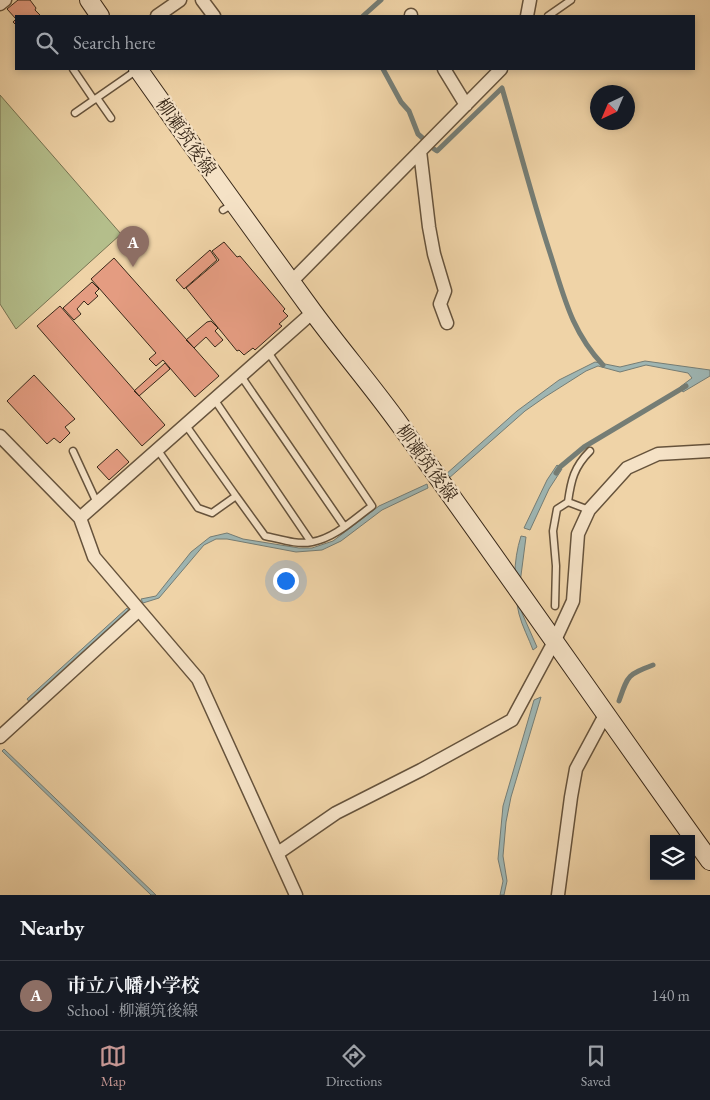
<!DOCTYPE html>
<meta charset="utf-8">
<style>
body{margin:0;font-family:"EB Garamond","Noto Serif JP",serif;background:#20242c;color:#f1f3f6}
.controls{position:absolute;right:15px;bottom:15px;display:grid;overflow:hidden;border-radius:0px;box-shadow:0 2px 8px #0003}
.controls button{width:45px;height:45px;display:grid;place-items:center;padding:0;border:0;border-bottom:1px solid #363941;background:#171b24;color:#f1f3f6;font:25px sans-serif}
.compass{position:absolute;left:590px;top:85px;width:45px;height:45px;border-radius:50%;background:#171b24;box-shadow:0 2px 8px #0003;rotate:224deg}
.you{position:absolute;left:285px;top:580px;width:18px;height:18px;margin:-12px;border:4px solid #fff;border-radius:50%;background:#1a73e8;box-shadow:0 0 0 8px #1a73e833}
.badge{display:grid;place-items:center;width:32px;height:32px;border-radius:50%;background:#c59692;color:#fff;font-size:16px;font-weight:700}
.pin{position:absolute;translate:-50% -41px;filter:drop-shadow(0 1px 2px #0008)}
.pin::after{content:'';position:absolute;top:26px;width:18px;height:15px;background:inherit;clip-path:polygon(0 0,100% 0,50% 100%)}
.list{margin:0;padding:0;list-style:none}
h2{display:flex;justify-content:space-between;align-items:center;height:65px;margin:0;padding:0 20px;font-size:21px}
h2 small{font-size:16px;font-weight:400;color:#9ea1a6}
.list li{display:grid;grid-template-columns:32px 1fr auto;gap:15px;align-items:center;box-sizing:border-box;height:70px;padding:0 20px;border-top:1px solid #363941}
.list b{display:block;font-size:19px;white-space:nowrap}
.list p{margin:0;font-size:16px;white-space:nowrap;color:#9ea1a6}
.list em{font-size:16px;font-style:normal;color:#9ea1a6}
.icon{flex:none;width:28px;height:28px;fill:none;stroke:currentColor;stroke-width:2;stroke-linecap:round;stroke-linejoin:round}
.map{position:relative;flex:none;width:710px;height:895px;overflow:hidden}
.search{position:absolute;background:#171b24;box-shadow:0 2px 8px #0003;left:15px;right:15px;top:15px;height:55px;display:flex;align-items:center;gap:12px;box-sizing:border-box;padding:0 18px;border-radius:0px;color:#9ea1a6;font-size:19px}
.sheet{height:135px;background:#171b24}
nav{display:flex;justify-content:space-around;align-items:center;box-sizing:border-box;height:70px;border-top:1px solid #363941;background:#171b24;font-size:14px;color:#9ea1a6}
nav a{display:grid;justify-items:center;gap:2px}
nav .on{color:#c59692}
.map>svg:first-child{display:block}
.green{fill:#b4be8b;stroke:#767352}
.water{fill:#9eb5b2;stroke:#757d75}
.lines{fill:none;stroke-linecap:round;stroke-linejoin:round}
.stream{stroke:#757d75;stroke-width:5}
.building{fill:#e49c81;stroke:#382819}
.lane-casing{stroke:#66533c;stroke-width:9}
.street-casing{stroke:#66533c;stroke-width:15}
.secondary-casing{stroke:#382819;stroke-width:20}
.lane{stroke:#f5e2c6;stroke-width:6}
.street{stroke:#f5e2c6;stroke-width:12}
.secondary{stroke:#f5e2c6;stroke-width:18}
.labels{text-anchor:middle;stroke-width:4.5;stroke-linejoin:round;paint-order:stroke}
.street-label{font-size:18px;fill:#382819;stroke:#f5e2c6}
</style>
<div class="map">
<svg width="710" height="895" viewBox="0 0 710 895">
<rect width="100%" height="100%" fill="#efd3a7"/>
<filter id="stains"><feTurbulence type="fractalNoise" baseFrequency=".004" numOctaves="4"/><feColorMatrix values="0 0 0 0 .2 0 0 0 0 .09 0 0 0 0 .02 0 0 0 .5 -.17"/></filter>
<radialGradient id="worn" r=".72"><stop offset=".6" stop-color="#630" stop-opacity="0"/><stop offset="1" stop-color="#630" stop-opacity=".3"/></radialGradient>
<path class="green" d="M0,95L121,234L16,329L0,304Z"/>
<path class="water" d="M645,361L710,370V376L683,392L680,387L692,378L688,373L646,365L620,372L598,366L586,371L545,397L525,411L448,479L445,475L517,411L559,380L595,362L620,367Z
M557,465L562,469L549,489L530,530L524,528L547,480Z
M427,484L428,488L382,510L341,541L322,550L296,552L227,539H216L204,545L159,598L143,603L141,599L156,596L191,552L210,537L227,533L243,539L299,548H312L333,541L379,506Z
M521,536L526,537L520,583L522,613L537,647L533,650C529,639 522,626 519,614C513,589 513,561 521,536Z
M127,608L130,612L30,703L27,699Z
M541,697L511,797L506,822L503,856L507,881L504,895H500L503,881L498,859L503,806L534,700Z
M4,749L156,895H151L2,751Z"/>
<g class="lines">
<path class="stream" d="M363,16L381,0
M383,69L401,102L409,111L418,134L426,141
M434,149L437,151L502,88C518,143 532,198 550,253C564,296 571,331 603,365
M556,473L560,467L584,447L686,386
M619,701C628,675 627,675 653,665"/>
</g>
<path class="building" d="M18,0H30L36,8L35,10L41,16H16V25L13,22L16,19L7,9Z
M224,242L237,257L240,256L285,309L283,311L288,316L279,324L282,326L255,350L253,348L244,355L239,350L237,351L186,288L219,260L212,251Z
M210,250L217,260L184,289L176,280Z
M114,258L219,376L195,397L163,360L156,366L149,359L156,353L91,279Z
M92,282L99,289L95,293L98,296L88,305L84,301L77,309L81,314L74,320L63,308Z
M60,306L165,425L142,446L37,326Z
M211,321L218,328L215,331L223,340L215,347L206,337L194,348L186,340L207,322Z
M165,363L170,369L139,396L134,391Z
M34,375L75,419L65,427L70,433L60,443L54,438L47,444L7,401Z
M117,449L129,462L109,480L97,467Z"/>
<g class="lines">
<g class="lane-casing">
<path id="lane" d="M548,16L571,0
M73,69L94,100
M97,98L111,118
M75,113L137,70
M223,210L233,204
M241,376L344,526
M214,399L311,542
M185,424L236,496
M157,449L198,508L212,513L236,496L265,536C280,539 296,545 312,542C335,538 354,519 372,506L268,352
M73,451L97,503
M568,502C571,480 574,467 590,451
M555,606L556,566L553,531L557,509L568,502L589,510"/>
</g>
<g class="street-casing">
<path id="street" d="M202,0L214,16
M0,4L5,0
M411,15V16
M157,16L180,0
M527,16L530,0
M444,69L466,105
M420,151L429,227L434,254L445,291L440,304L447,323
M292,281L501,69
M0,436L80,518L94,557L198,679L296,895
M80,518L313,312
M0,737L139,610
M278,853L336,813L421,770L512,720L555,640L573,601L578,534L589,510L627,468L658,454L710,451
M558,895L571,797L576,769L605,715"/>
</g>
<g class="secondary-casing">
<path id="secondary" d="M89,0L100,16
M138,69C195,150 254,231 313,312C341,350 372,386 400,425C505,569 606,716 710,861"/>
</g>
<use href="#lane" class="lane"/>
<use href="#street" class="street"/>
<use href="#secondary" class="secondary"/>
</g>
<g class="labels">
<g class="street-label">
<text transform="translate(186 137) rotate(55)" y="6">柳瀬筑後線</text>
<text transform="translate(427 463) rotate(54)" y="6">柳瀬筑後線</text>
</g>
</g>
<rect width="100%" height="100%" filter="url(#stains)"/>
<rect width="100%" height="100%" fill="url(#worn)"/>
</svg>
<div class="controls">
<button><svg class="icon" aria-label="layers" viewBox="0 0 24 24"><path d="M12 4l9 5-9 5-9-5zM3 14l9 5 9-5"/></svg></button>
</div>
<svg class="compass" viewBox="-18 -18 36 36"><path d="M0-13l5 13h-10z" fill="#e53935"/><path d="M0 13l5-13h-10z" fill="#9ea1a6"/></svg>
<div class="you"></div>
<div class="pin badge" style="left:133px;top:267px;background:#8d6e63">A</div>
<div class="search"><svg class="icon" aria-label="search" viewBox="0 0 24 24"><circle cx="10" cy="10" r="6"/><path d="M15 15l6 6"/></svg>Search here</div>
</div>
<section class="sheet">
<h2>Nearby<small></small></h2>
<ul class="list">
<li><span class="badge" style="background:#8d6e63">A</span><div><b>市立八幡小学校</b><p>School · 柳瀬筑後線</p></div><em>140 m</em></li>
</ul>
</section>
<nav>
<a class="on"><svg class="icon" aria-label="map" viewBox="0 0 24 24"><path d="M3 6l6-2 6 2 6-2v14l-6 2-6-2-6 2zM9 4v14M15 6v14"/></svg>Map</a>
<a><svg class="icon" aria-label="directions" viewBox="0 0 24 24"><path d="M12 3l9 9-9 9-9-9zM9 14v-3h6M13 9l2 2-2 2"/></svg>Directions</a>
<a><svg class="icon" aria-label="saved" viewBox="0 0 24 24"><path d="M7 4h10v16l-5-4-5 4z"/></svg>Saved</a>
</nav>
